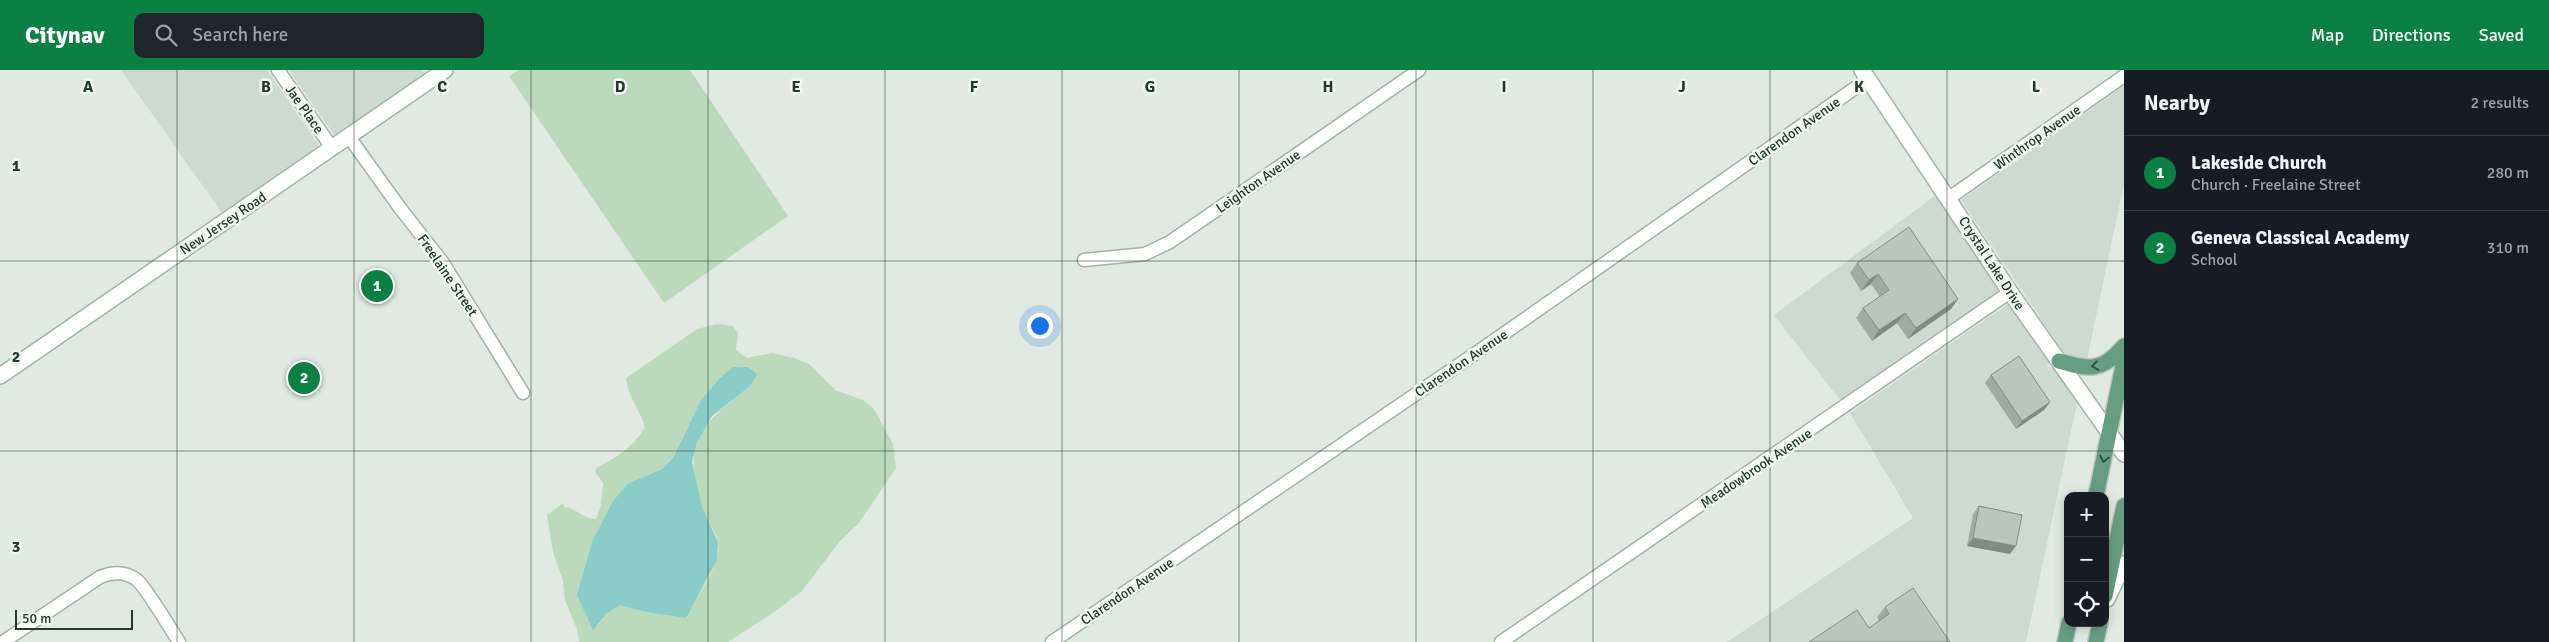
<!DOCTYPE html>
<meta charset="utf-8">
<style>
body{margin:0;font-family:Signika,sans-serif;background:#20242c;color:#f1f3f6}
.controls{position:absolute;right:15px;bottom:15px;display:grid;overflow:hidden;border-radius:10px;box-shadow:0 2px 12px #0003}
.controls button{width:45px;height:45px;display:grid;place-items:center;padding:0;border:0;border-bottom:1px solid #363941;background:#171b24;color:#f1f3f6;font:25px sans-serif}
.scale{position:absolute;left:15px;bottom:12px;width:118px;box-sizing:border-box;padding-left:5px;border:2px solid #22392e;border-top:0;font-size:14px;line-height:18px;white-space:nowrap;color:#22392e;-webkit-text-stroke:4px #f0f7f2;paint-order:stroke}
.you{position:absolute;left:1039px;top:255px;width:18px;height:18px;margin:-12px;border:4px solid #fff;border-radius:50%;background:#1a73e8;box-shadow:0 0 0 8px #1a73e833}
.badge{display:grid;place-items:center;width:32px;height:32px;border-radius:50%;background:#0b8043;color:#fff;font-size:16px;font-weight:700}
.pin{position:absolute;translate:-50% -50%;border:2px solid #fff;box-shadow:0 1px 5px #0006}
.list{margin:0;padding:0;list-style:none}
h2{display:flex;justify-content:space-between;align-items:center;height:65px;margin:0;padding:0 20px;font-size:21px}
h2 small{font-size:16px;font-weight:400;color:#9ea1a6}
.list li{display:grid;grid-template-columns:32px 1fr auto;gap:15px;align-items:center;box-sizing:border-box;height:75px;padding:0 20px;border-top:1px solid #363941}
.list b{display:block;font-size:19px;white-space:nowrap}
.list p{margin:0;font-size:16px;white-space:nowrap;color:#9ea1a6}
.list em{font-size:16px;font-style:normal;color:#9ea1a6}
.icon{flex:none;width:28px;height:28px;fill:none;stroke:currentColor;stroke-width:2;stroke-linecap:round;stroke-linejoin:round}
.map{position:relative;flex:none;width:2124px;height:572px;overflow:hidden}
header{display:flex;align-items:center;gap:30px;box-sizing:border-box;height:70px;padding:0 25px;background:#0b8043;color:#fff}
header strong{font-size:24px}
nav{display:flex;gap:28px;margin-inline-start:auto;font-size:18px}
.search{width:350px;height:45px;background:#20242c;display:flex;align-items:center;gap:12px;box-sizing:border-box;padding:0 18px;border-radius:10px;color:#9ea1a6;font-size:19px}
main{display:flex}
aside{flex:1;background:#171b24}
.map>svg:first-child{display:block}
.built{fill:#ced9d2}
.green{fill:#badabb;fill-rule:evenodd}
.water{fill:#8accc8}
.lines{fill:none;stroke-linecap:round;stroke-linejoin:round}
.street-casing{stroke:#a3b1a9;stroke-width:15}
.secondary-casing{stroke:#a0b5a9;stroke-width:18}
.primary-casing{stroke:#bdc4c0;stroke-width:18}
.street{stroke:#fff;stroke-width:12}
.secondary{stroke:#fff;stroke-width:15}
.primary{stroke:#679d83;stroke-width:15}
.wall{fill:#9eaba3}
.shaded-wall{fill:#818b85}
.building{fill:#b8c7be;stroke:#818b85}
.oneway{stroke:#335243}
.grid{fill:none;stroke:#22392e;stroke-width:1;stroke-opacity:0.55}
.labels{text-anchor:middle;stroke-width:5;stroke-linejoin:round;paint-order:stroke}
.street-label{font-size:14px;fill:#22392e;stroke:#f0f7f2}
.grid-label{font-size:16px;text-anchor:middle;font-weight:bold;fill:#22392e;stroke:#f0f7f2;stroke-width:5;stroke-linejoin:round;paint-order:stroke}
</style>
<header>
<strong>Citynav</strong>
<div class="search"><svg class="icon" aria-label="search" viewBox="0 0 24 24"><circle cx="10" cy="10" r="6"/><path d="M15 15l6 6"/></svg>Search here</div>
<nav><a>Map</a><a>Directions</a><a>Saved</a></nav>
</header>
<main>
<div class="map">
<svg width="2124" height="572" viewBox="0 0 2124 572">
<rect width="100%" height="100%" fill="#e0eae3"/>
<path class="built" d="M121,0H267L320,77L222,143Z
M289,0H422L425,4L335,66Z
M2124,16V114L2087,289L2080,288L2065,284L1961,130Z
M1936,125L1999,221L1840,330L1774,245Z
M2008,234L2049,293L2047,297L2053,298L2077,333L2026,572H1727L1913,448L1850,343Z"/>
<path class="green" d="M519,0H690L788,146L664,233L509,6Z
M717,254L733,256L738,263L736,280L747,288L772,283L794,288L809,294L835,320L863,330L874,339L893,374L896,398L859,453L840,471L802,521L773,543L728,572H579L577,559L565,530L563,511L553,482L547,445L562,434L565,437C578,439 583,449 596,449L601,435L603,413L595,402L596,398C617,387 633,378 645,357C640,339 628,328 626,308L697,259ZM718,310L733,330C691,361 686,388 702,437C705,449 716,460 718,472C723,494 695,527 686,548L645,542L620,535L607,543L597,556L593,469L613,431L627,414L662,399L673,388L701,330Z"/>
<path class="water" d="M733,297H748L757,304L751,315L712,346L697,372L692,392L702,437L718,472L717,490L686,548L645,542L620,535L607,543L593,560L577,525L593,469L613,431L627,414L662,399L673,388L701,330L718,310Z"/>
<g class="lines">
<g class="street-casing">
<path id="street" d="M278,0L332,78
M349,67L400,138L443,193L523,323
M1949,128L2124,6
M1084,190L1145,184L1170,172L1419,0
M3,572L100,507C112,502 125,501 137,510C147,519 170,558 179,572
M1052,572L1482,279L1868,9
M1501,572L2010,222"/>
</g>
<g class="secondary-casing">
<path id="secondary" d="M1862,0L2010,222L2124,384
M0,306L445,0
M2107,529L2124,494"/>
</g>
<g class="primary-casing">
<path id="primary" d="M2059,291C2089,300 2102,302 2124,276
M2096,426L2124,291
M2105,526L2124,436
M2065,572L2069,553
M2096,572L2100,553"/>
</g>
<use href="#street" class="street"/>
<use href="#secondary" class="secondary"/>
<use href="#primary" class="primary"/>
</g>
<path class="wall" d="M1857,193L1958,229L1951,239L1908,269L1897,253L1872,271L1856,248L1863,238L1880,227L1871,214L1861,221L1850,203Z
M1991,305L2050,332L2044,340L2016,359L1985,313Z
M1979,436L2010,484L1967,476L1973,444Z
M1885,537L1950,572L1879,551L1877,547Z"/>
<path class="shaded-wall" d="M1878,204L1871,214L1861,221L1869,210Z
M1958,229L1951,239L1908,269L1916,258Z
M1905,243L1897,253L1872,271L1879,260Z
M2050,332L2044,340L2016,359L2022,351Z
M1973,468L2016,476L2010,484L1967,476Z"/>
<path class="building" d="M1909,157L1958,229L1916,258L1905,243L1879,260L1863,238L1889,220L1878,204L1869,210L1857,193Z
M2019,286L2050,332L2022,351L1991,305Z
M1979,436L2022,445L2016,476L1973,468Z
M1913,518L1950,572H1809L1857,540L1869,558L1889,544L1885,537Z"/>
<defs><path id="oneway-chevron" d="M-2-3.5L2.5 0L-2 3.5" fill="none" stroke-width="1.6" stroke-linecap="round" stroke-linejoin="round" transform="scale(1.25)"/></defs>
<g class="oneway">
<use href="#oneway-chevron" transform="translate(2095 296) rotate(171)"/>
<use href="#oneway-chevron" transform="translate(2104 389) rotate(102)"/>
</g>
<path class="grid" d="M177,0V572M354,0V572M531,0V572M708,0V572M885,0V572M1062,0V572M1239,0V572M1416,0V572M1593,0V572M1770,0V572M1947,0V572M0,191H2124M0,381H2124"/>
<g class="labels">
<g class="street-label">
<text transform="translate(305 39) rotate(55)" y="5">Jae Place</text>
<text transform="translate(1794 61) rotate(-35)" y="5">Clarendon Avenue</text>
<text transform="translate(2037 67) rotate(-35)" y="5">Winthrop Avenue</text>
<text transform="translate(1258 111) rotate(-35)" y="5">Leighton Avenue</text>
<text transform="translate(223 153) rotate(-34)" y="5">New Jersey Road</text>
<text transform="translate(1992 193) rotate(57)" y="5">Crystal Lake Drive</text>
<text transform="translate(448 205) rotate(56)" y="5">Freelaine Street</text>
<text transform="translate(1461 293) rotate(-34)" y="5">Clarendon Avenue</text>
<text transform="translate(1756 398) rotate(-34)" y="5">Meadowbrook Avenue</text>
<text transform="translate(1127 521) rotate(-34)" y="5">Clarendon Avenue</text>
</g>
</g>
<g class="grid-label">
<text x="88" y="22">A</text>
<text x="266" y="22">B</text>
<text x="442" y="22">C</text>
<text x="620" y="22">D</text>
<text x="796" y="22">E</text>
<text x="974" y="22">F</text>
<text x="1150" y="22">G</text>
<text x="1328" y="22">H</text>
<text x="1504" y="22">I</text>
<text x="1682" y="22">J</text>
<text x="1859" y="22">K</text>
<text x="2036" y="22">L</text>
<text x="16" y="101">1</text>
<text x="16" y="292">2</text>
<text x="16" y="482">3</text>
</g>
</svg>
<div class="controls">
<button>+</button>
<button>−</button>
<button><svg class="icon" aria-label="locate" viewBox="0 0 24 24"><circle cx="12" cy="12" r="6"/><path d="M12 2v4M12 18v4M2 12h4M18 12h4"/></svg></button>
</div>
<div class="scale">50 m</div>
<div class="you"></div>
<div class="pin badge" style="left:377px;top:216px">1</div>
<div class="pin badge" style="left:304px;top:308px">2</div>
</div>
<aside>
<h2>Nearby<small>2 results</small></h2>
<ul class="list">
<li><span class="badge">1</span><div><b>Lakeside Church</b><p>Church · Freelaine Street</p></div><em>280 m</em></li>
<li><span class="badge">2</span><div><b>Geneva Classical Academy</b><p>School</p></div><em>310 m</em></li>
</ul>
</aside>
</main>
